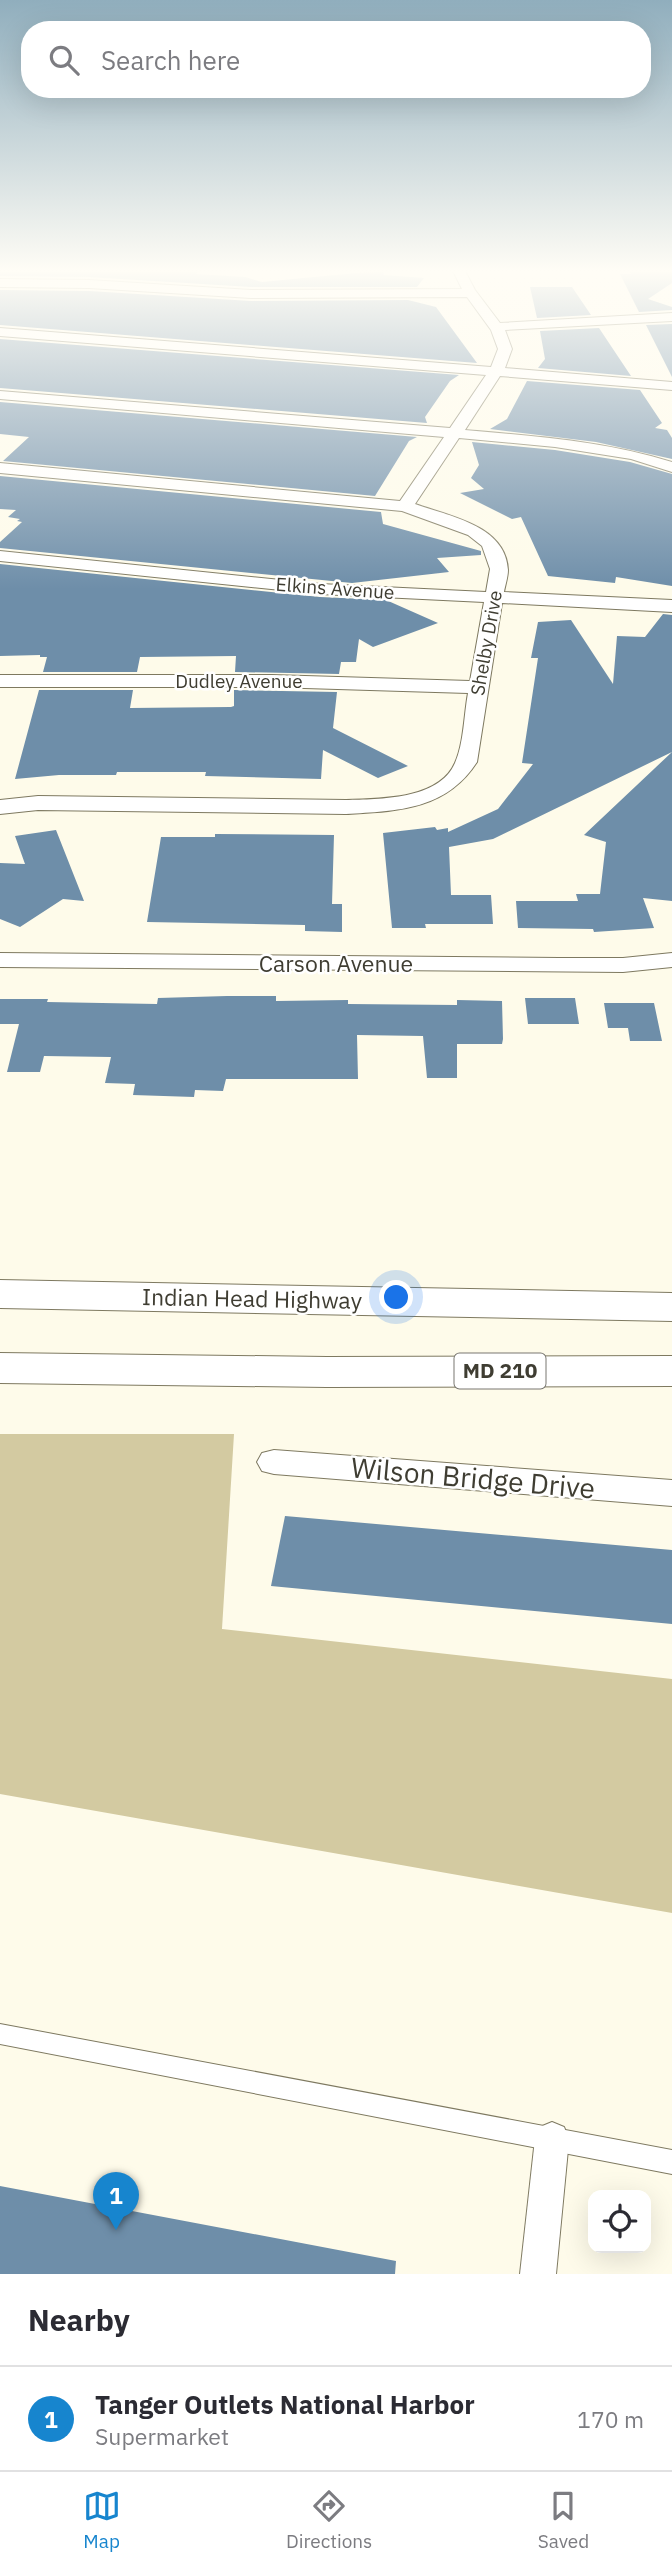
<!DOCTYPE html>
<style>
body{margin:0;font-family:"IBM Plex Sans",sans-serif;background:#f2f2f3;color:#2b2b33}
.controls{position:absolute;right:21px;bottom:21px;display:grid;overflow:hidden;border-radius:14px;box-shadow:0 7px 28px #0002}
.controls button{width:63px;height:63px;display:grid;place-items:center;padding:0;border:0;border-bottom:2px solid #e1e1e2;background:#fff;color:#2b2b33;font:35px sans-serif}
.you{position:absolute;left:397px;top:1298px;width:24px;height:24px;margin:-18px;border:5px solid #fff;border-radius:50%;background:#1a73e8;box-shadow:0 0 0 10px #1a73e833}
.badge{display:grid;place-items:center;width:46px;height:46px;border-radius:50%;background:#1785ce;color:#fff;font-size:23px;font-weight:700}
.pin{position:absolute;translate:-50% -58px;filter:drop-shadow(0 2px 4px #0008)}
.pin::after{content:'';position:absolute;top:37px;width:24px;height:21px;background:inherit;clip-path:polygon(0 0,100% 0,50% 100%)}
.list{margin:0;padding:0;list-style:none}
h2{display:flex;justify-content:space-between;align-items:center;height:91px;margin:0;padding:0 28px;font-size:30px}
h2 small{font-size:23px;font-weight:400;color:#7c7c81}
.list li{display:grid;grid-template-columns:46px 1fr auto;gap:21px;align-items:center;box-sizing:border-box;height:105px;padding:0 28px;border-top:2px solid #e1e1e2}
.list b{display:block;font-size:26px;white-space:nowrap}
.list p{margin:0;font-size:23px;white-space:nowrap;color:#7c7c81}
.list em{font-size:23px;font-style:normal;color:#7c7c81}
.icon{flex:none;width:38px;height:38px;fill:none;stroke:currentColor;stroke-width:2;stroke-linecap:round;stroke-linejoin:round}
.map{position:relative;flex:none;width:672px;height:2274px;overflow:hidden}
.search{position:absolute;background:#fff;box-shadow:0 7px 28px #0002;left:21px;right:21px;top:21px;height:77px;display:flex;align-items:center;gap:18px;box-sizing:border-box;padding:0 24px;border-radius:28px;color:#7c7c81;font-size:26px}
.sheet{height:196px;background:#fff}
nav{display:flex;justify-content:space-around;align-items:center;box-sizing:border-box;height:98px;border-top:2px solid #e1e1e2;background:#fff;font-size:19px;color:#7c7c81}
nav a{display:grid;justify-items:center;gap:4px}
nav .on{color:#1785ce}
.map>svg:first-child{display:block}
.forest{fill:#d3caa1}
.building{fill:#6e8ea9}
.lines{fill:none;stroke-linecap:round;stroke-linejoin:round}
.service-casing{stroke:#7e7960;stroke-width:2}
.pedestrian-casing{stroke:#7e7960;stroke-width:2}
.minor-casing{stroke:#7e7960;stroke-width:2}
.trunk-casing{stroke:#7e7960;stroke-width:2}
.service{fill:#fff;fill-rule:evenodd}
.pedestrian{fill:#fff;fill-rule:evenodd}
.minor{fill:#fff;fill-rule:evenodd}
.trunk{fill:#fff;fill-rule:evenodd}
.labels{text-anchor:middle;stroke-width:5;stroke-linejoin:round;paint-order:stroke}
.far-street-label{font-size:19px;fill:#3f3d32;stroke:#fff}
.shield{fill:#fff;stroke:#797770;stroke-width:2}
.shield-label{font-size:21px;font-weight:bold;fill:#3f3d32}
.street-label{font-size:23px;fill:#3f3d32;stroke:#fff}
.near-street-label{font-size:28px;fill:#3f3d32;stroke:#fff}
</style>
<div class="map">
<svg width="672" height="2274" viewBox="0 0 672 2274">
<rect width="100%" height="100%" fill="#fefbea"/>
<path class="forest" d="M0,1434H234L222,1629L672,1679V1913L0,1794Z"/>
<path class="building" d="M0,271H199L196,274L245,277L262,282L356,273L383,272L384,275L424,278L417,287H251L89,277L0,276Z
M630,271H672V283L648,299L672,307V310L639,312L620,274H631Z
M530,287H572L591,315L537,318Z
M0,290L89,291L251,301L408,300L436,307L477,363L0,325Z
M672,324V377L646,325Z
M599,328L631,376L538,368L545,359L540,331Z
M0,339L459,375L450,381L425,417L427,423L0,388Z
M527,381L640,390L662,423L655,428L667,430L672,438V459L596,442L490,429L507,419Z
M0,402L417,437L409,441L375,496L3,461L29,437L0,434Z
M472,442L555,450L630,462L672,474V586L616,577L615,583L548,576L521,517L512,519L460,493L484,489L471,478L479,465Z
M0,476L381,512L383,524L481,551V555L437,558L449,572L352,583L0,548V542L22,522L17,521L20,519L8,517L16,510L0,509Z
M0,564L320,597L386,600L438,623L373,647L359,639L356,662H341L339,674L235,672L236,656L140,657L137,672H43L47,657H40V655L0,656Z
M663,614L672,615V752L493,839L449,847L451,895H491L493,924H425L426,928H392L383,833L435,827L437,830L448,828V832L498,809L533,764L522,763L538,658H531L538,622L571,620L613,684L617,636L645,637Z
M39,690H133L130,708L231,707L234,706V690L337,692L333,728L408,766L378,778L323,750L321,779L205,776L206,772H117L116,775H59L15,779Z
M672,752V901L643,898L654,928L594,932L593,929L518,928L516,901H578L576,894H600L606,842L584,835Z
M56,830L84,901L63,899L20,927L0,919V863L25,864L15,836Z
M215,834L334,835L332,904H342V932L305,931V925L147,922L161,837H215Z
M227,996H276V1001L348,1000V1004L457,1005V1000L502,1001L503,1039L502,1044H457V1078H427L423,1036L357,1035L358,1079H226L223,1091L195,1090L194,1097L133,1095L135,1084L105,1083L111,1057L44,1056L40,1072H7L19,1024H0V999H48L47,1002L157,1004L158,998Z
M525,998H575L579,1024H528Z
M604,1003H654L662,1041H630L628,1028H608Z
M285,1516L672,1550V1624L271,1586Z
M0,2186L396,2261L395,2274H0Z"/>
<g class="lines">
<g class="service-casing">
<path id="service" d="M0,2024L672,2150V2174L0,2044Z"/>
</g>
<g class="pedestrian-casing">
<path id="pedestrian" d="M552,2122L564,2127L569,2139L556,2274H520L535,2139L540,2127Z"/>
</g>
<g class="minor-casing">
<path id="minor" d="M453,271H465L475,290L500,323L672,313V321L505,330L512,349L505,368L672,382V390L500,376L465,430C535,436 605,441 672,462V472L631,459L555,447L459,438L415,504C448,516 506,525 508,570C508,577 505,586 504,592L672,600V612L502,603L477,762C446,810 398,811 346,814L38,810L0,814V800L38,796L346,800C379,799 439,800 455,763C464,743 464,714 468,693L272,687H0V675H272L470,681L484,602L320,594L0,561V551L320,584L486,592L490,569L482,546L468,535L402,511L0,473V463L400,501L444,437L0,399V391L450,428L486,375L0,336V328L491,367L498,349L491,330L467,297L251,298L89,288L0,287V279L89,280L251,290L462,289Z
M0,953L559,958H623L672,953V967L623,972L0,967Z
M274,1450L672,1480V1506L274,1474L262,1471L257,1462L262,1453Z"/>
</g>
<g class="trunk-casing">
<path id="trunk" d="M0,1280L672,1293V1321L0,1308Z
M0,1353L327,1357L672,1356V1386L327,1387L0,1383Z"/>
</g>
<use href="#service" class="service"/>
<use href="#pedestrian" class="pedestrian"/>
<use href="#minor" class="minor"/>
<use href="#trunk" class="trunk"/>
</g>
<linearGradient id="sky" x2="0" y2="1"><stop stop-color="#90aebd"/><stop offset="0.46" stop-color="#fffdf6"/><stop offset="1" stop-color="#fffdf6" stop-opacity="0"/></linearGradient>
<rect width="672" height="589" fill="url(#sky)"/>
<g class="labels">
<g class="far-street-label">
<text transform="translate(335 588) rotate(4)" y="7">Elkins Avenue</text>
<text transform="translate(486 643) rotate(-80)" y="7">Shelby Drive</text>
<text x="239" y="688">Dudley Avenue</text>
</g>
<rect class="shield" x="454.5" y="1353.5" width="91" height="35" rx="5"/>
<g class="shield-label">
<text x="500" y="1378">MD 210</text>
</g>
<g class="street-label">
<text x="336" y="972">Carson Avenue</text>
<text transform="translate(252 1299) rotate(1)" y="8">Indian Head Highway</text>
</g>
<g class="near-street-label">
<text transform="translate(473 1478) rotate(5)" y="10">Wilson Bridge Drive</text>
</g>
</g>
</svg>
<div class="controls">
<button><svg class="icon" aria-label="locate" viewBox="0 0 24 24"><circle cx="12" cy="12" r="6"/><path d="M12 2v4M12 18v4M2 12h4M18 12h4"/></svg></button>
</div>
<div class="you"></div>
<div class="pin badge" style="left:116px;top:2230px">1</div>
<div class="search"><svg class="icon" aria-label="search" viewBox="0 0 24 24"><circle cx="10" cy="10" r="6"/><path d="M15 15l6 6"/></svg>Search here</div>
</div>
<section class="sheet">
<h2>Nearby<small></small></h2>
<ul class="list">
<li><span class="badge">1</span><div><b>Tanger Outlets National Harbor</b><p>Supermarket</p></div><em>170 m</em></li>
</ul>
</section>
<nav>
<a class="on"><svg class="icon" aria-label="map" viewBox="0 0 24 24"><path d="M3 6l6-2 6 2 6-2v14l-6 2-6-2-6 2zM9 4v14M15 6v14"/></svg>Map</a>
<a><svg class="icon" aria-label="directions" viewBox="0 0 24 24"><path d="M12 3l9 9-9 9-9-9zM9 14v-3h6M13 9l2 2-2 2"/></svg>Directions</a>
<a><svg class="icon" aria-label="saved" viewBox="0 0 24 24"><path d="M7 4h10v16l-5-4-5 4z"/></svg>Saved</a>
</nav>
